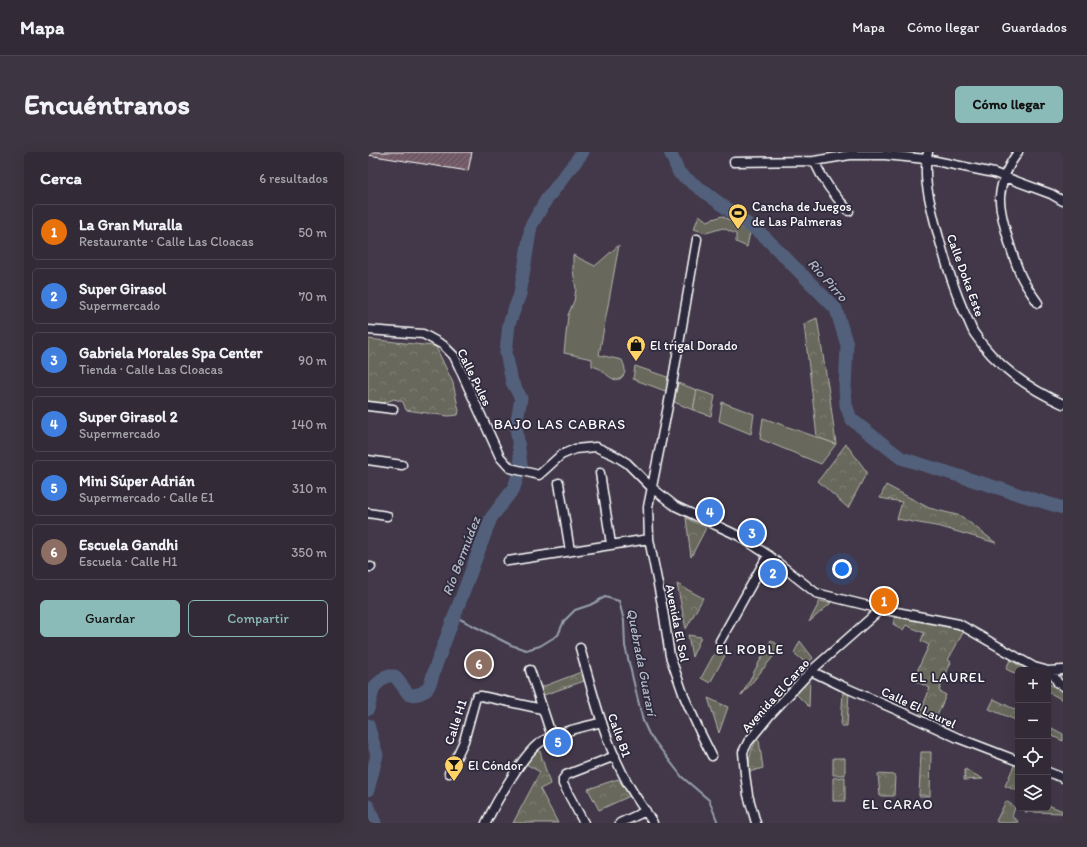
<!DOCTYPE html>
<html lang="es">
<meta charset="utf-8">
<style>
body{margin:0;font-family:Itim,sans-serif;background:#3d3642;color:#f1f3f6}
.controls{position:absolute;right:12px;bottom:12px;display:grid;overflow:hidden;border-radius:6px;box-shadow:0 4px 16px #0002}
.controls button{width:36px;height:36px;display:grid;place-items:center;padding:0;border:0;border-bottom:1px solid #4d4652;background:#322a37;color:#f1f3f6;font:20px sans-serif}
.you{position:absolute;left:474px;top:417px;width:14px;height:14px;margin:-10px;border:3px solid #fff;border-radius:50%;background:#1a73e8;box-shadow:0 0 0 6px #1a73e833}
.badge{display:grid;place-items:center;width:26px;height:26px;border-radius:50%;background:#8bbbb9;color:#fff;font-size:13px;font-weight:700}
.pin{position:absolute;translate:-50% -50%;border:2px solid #fff;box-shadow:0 1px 4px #0006}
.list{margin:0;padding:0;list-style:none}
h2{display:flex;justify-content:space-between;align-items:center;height:52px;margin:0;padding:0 16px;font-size:17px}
h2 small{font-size:13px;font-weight:400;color:#a8a7ad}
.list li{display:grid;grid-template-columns:26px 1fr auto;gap:12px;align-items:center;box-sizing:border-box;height:56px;margin:0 8px 8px;padding:0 8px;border:1px solid #4d4652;border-radius:6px}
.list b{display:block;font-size:15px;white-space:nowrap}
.list p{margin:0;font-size:13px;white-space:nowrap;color:#a8a7ad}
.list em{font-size:13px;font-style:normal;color:#a8a7ad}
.actions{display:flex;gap:8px;padding:12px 16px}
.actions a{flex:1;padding:9px 0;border:1px solid #8bbbb9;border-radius:6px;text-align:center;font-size:14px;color:#8bbbb9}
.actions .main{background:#8bbbb9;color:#111}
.icon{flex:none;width:22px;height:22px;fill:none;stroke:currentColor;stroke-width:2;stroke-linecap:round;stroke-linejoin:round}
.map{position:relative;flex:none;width:695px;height:671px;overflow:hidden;border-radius:6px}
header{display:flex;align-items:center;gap:24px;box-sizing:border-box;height:56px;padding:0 20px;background:#322a37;border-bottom:1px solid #4d4652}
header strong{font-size:19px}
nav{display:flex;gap:22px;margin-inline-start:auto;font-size:14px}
.intro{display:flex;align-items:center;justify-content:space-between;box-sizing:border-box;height:96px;padding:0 24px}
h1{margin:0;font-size:28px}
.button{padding:10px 18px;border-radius:6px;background:#8bbbb9;color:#111;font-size:14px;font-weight:700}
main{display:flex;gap:24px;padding:0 24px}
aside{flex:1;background:#322a37;border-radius:6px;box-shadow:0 4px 16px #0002}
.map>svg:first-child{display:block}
.grass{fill:#68695b;stroke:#b4b4ad}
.park{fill:url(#park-crowns);stroke:#b4b4ad}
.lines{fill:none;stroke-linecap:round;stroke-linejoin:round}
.stream{stroke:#97a0b0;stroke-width:2}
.river{stroke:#52607b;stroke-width:13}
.building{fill:url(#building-hatch);stroke:#fff}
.minor-casing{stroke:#fff;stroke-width:11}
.minor{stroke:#2f2a3d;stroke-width:8}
.labels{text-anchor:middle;stroke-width:3.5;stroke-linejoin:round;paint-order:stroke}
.poi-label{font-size:13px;fill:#fff;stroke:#2f2a3d;text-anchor:start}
.street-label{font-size:13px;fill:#fff;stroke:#2f2a3d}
.water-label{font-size:14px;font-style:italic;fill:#b1b7c4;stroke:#2f2a3d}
.neighbourhood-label{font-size:14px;letter-spacing:1px;fill:#fff;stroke:#2f2a3d}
</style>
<header>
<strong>Mapa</strong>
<nav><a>Mapa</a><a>Cómo llegar</a><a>Guardados</a></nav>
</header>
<div class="intro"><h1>Encuéntranos</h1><a class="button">Cómo llegar</a></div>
<main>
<aside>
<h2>Cerca<small>6 resultados</small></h2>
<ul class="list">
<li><span class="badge" style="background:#e8710a">1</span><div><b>La Gran Muralla</b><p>Restaurante · Calle Las Cloacas</p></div><em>50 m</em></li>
<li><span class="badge" style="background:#3f7fe0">2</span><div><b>Super Girasol</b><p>Supermercado</p></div><em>70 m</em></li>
<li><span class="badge" style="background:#3f7fe0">3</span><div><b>Gabriela Morales Spa Center</b><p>Tienda · Calle Las Cloacas</p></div><em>90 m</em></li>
<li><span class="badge" style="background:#3f7fe0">4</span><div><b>Super Girasol 2</b><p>Supermercado</p></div><em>140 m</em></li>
<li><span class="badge" style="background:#3f7fe0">5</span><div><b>Mini Súper Adrián</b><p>Supermercado · Calle E1</p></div><em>310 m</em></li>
<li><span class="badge" style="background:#8d6e63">6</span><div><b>Escuela Gandhi</b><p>Escuela · Calle H1</p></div><em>350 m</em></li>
</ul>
<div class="actions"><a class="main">Guardar</a><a>Compartir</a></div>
</aside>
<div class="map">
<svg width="695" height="671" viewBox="0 0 695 671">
<defs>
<pattern id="park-crowns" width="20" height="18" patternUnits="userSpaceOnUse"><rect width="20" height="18" fill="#68695b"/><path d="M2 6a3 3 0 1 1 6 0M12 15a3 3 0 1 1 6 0" fill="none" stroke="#7f8074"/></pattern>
<pattern id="building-hatch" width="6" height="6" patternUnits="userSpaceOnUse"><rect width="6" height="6" fill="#705964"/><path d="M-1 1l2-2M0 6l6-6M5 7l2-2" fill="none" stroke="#85727b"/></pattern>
</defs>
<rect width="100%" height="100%" fill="#423849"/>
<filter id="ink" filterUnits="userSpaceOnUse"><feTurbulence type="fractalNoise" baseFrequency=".025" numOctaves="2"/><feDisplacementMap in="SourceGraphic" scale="8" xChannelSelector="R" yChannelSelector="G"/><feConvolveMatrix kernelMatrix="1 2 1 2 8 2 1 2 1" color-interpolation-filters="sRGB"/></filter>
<g filter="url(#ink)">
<path class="grass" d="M331,63L339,69L354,64L382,80L379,95L368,90V82L355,76L338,81L326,77Z
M251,93L231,203L254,208C256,213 259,219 255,224C247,235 237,219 230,216C228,215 226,215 224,214V207L196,201L200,163L206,149L208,137L205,118V103L227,114Z
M267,214L302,226L300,240L265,227Z
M310,231L329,238L325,258L306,250Z
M354,250L386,262L383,282L351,269Z
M395,266L468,292L453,312L392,287Z
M351,493L360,498L342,531L333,526Z"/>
<path class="park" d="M449,166L462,247L468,292L449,285L436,172Z
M0,187L65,194L68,195L85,231L91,259L90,263L80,264L38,258L35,250L26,247L16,251L0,250Z
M329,238L347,244L343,264L325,258Z
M478,292L499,320L480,356L450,329Z
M518,333L561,356L593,364L628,391L573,375L529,367L534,350L512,346Z
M318,366L338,376L323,405Z
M309,432L335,446L318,477Z
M452,449L463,451L441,470Z
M528,463L586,475L596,479L580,508L583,510L571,539L578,543L566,571L551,564L562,536L545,528L561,493L553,489L556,481L538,473L535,478L525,472Z
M320,483L333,485L324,505Z
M403,488L413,495L373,544Z
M432,489L445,506L439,512L426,501Z
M642,508L659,518H650V523L638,517Z
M216,519L219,528L173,544L171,536Z
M442,525L441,555L428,542Z
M680,531L695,540V548L680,540Z
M475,538L481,540L479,574H473Z
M340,546L360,555L351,581Z
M626,547L650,559V569L621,557Z
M680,574L695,582V589L680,582Z
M389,587L391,588L395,616L381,620C381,605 382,600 389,587Z
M171,596L182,632L172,637L190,671H145L172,620L156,611Z
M553,600H563L562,644H551Z
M465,606H477V623H465Z
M647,611L650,612V639L637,634Z
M597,617L615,627L596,628Z
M510,622L527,623L526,644H512Z
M477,625V649H465V626Z
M250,627L262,644L231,658L220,637Z
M638,649L647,655L644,665L650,669L649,671H630L628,669Z
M680,653L695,659V661L657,660L660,656H680Z"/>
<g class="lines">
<path class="stream" d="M86,464L143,493L158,498L172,494L190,483L196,469L207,458L222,453L237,445L251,449L256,469L257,494L275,569L281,582L314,625L341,648L350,671"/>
<path class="river" d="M302,0L311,21L397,85L468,157L479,193L477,236L478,253L483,267L533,306L695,356
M0,557L6,535L18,524H27L41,543C61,543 62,534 67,516L123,366L146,336L153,313L148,274L153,246L144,230L138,201L141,172L152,142L163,74L178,48L215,0
M0,573L9,603L0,638
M0,654L7,671"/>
</g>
<path class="building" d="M0,0H104L100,19L0,3Z
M404,416L415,426L409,436L397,428Z"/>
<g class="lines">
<g class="minor-casing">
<path id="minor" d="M560,0C554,25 562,50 568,75C576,105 585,136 598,164C601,169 603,176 606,181C627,213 661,237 695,252
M650,0C640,14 633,28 632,45C631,62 645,105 652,122C656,132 664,142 670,151
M446,9C455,29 466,44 481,59
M366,10L446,9L482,3H517L558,7L626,21L683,42L695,49
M329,87L302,244L280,355L281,387L295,458L302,504L316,544L332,580L344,604
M0,178L55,182L75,193L86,204L132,305L142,316L171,323L193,303L207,297L228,295L246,303L259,311L283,335L307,354L371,384L400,403L448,441L513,457L591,472L666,515L677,518
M0,254L25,257
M0,308L34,313
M232,321L243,392
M191,331L202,399
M0,361L19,364
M140,409L281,387
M0,415H3
M352,489L400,403
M212,496C225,541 236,588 259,630C266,644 277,657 285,671
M162,518L184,585
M443,519L474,534L538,562L590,586L650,609
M680,519L695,518
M683,519L690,531L695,534
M680,620L695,626
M81,621L96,589L108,545L113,544L174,557
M118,671C127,652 156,600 173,590C188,580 216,575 234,570
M216,671L195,632V627L198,623L247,604
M252,671L278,659
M388,671L380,643L377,622L375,600L380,590L402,563L443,519L513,457"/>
</g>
<use href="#minor" class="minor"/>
</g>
</g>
<defs>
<g id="stadium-pin" transform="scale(1)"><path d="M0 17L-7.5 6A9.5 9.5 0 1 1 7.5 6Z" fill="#ffd166" stroke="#2f2a3d"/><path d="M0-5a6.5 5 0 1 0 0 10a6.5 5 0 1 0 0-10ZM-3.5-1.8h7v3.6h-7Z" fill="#111"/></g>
<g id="shop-pin" transform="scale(1)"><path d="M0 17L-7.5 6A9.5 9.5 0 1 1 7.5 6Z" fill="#ffd166" stroke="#2f2a3d"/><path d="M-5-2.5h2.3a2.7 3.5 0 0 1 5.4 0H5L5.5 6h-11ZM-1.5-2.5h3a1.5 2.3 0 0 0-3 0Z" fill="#111"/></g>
<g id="bar-pin" transform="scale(1)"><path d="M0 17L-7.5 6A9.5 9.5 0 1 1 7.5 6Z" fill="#ffd166" stroke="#2f2a3d"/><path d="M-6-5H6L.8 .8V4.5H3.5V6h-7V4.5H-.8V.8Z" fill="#111"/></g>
</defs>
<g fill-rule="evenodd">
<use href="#stadium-pin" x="370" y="61"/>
<use href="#shop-pin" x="268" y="193"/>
<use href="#bar-pin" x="86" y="613"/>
</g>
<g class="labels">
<g class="poi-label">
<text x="384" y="59">Cancha de Juegos<tspan x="384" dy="15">de Las Palmeras</tspan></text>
<text x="282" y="198">El trigal Dorado</text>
<text x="100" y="618">El Cóndor</text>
</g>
<g class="street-label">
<text transform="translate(598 123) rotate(70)" y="5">Calle Doka Este</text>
<text transform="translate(107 225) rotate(64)" y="5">Calle Pules</text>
<text transform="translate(310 471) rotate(79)" y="5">Avenida El Sol</text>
<text transform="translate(407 543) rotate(-48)" y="5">Avenida El Carao</text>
<text transform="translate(551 555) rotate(25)" y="5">Calle El Laurel</text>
<text transform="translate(87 570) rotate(-72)" y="5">Calle H1</text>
<text transform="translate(252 583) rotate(70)" y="5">Calle B1</text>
</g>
<g class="water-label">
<text transform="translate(460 128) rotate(48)" y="5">Rio Pirro</text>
<text transform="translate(93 404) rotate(-69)" y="5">Río Bermúdez</text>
<text transform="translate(274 510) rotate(79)" y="5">Quebrada Guararí</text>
</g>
<g class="neighbourhood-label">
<text x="192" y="277">BAJO LAS CABRAS</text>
<text x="382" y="502">EL ROBLE</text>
<text x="580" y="530">EL LAUREL</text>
<text x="530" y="657">EL CARAO</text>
</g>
</g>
</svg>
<div class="controls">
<button>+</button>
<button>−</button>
<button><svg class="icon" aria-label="locate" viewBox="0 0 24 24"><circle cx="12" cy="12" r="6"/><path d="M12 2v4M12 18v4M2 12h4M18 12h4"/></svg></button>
<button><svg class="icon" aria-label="layers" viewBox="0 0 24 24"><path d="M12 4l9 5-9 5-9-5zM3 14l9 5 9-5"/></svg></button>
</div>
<div class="you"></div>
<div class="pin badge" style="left:516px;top:449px;background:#e8710a">1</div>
<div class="pin badge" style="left:405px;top:421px;background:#3f7fe0">2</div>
<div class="pin badge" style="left:384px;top:381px;background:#3f7fe0">3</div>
<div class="pin badge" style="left:342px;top:360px;background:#3f7fe0">4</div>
<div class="pin badge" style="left:190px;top:590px;background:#3f7fe0">5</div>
<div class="pin badge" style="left:111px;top:512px;background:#8d6e63">6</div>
</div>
</main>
